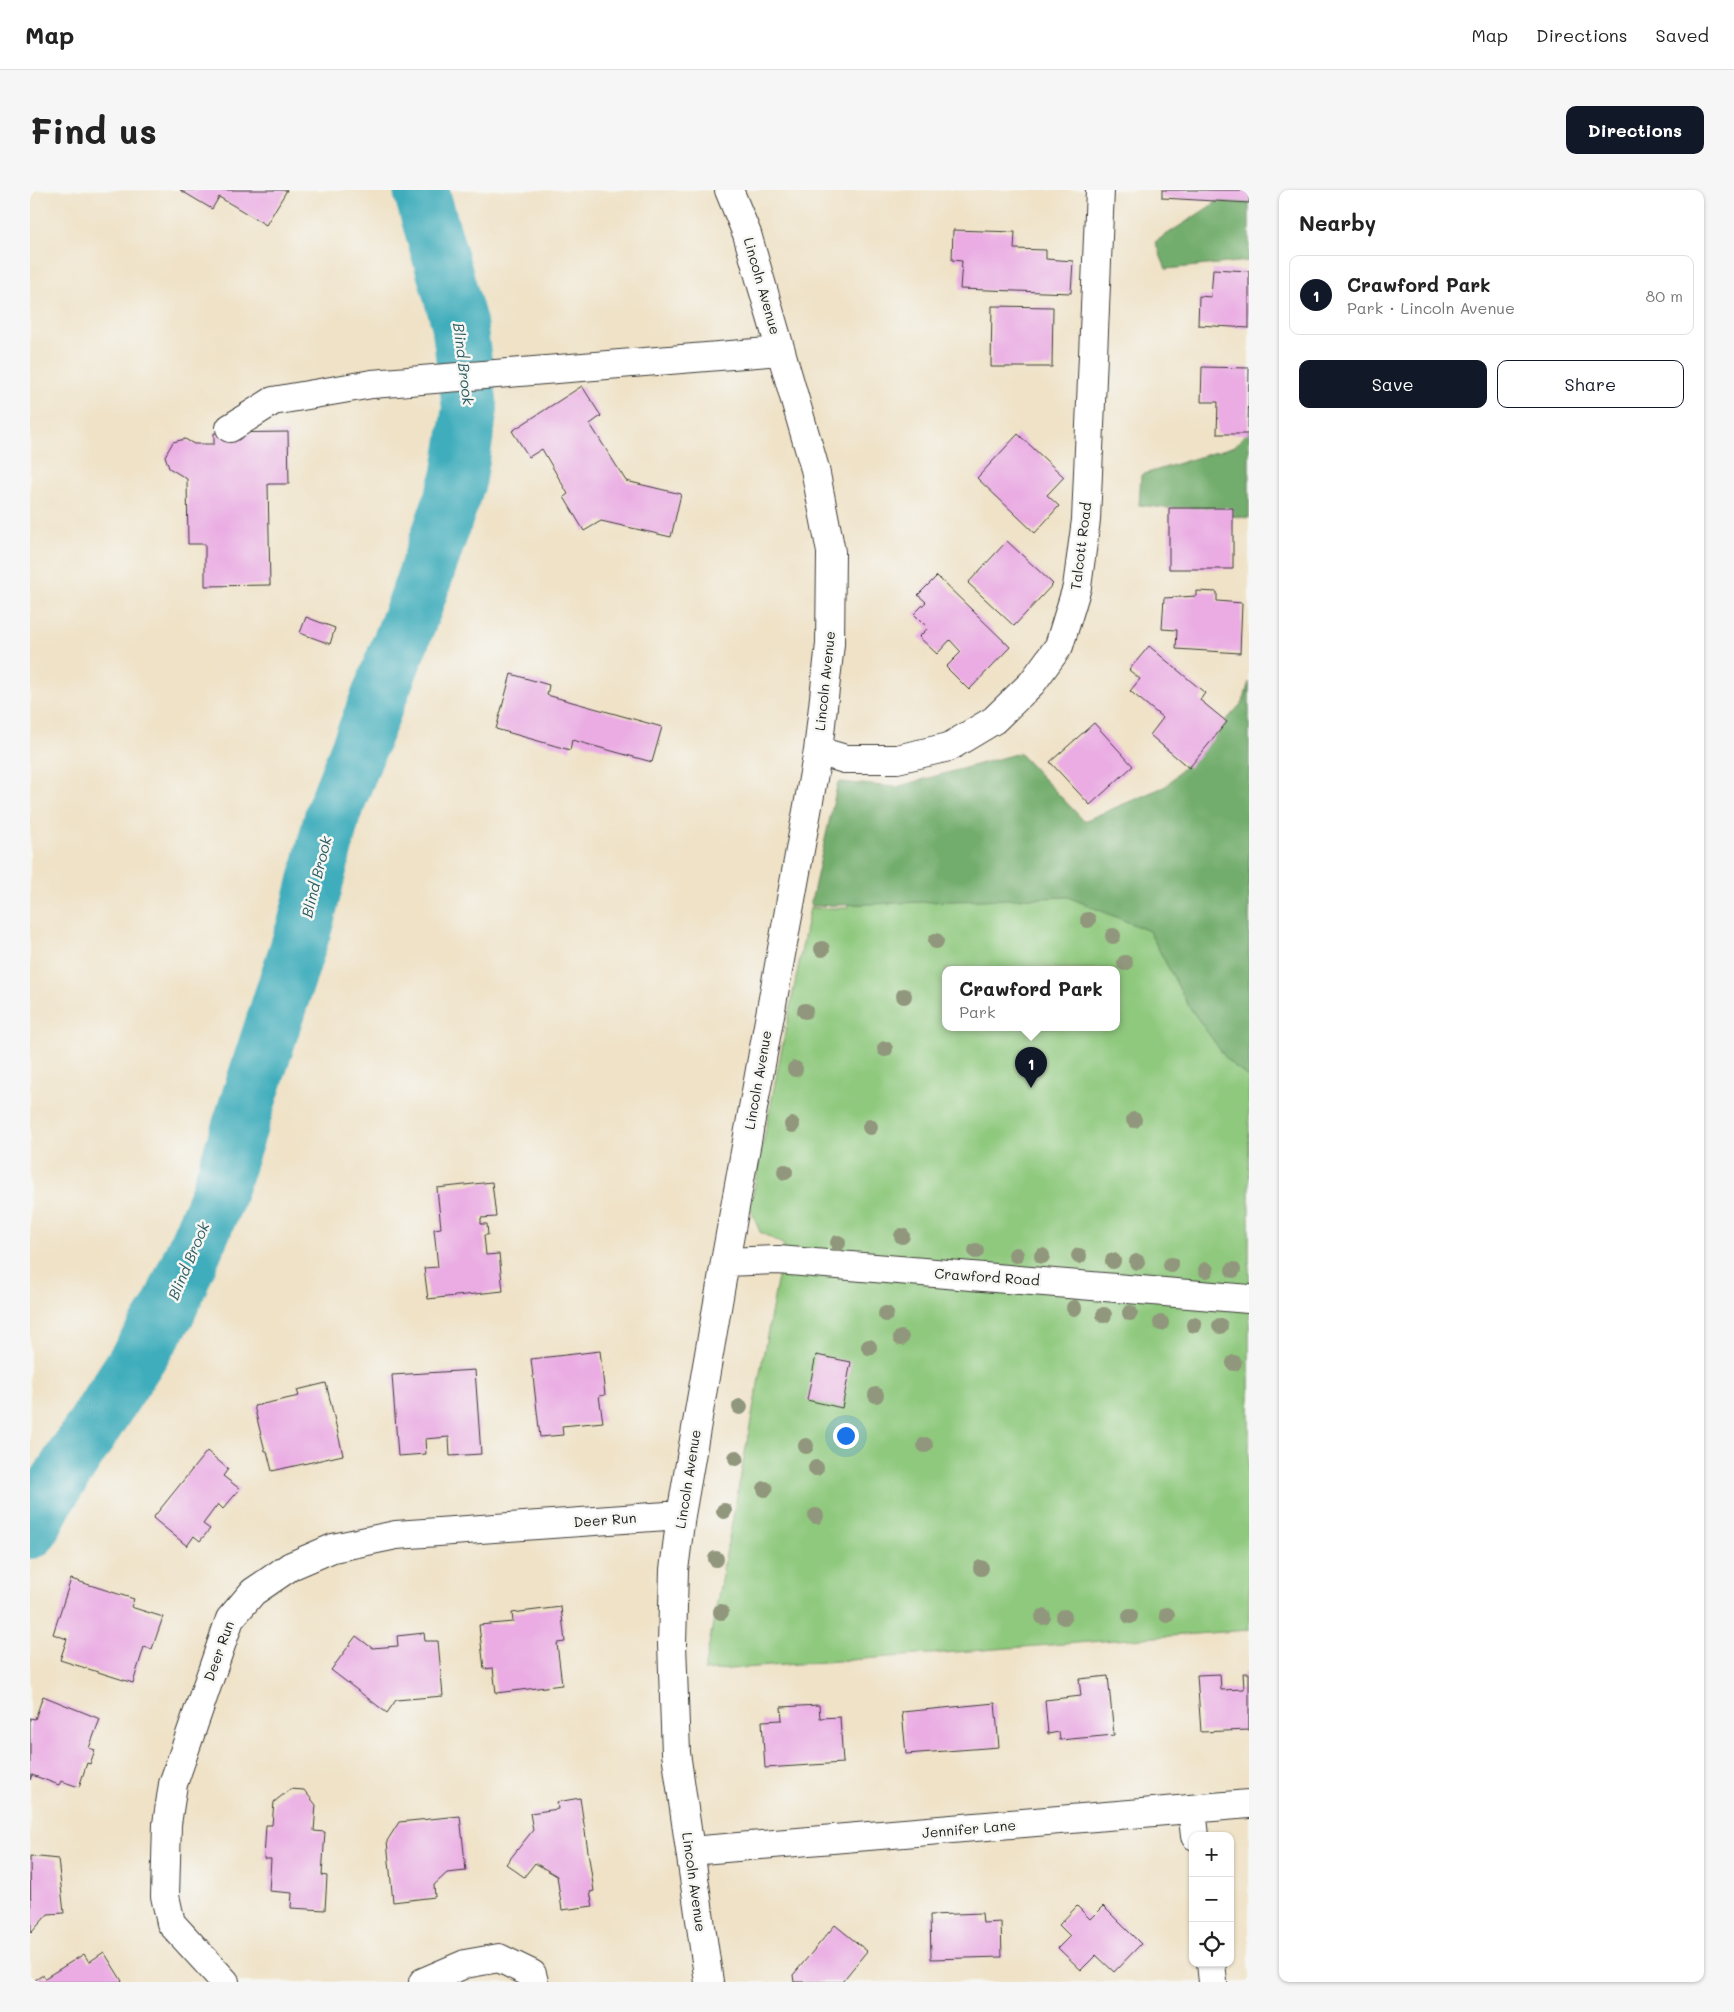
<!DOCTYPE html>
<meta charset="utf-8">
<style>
body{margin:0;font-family:Mali,sans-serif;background:#f6f6f6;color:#222}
.controls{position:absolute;right:15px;bottom:15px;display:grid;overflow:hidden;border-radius:10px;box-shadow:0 1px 4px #0004}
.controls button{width:45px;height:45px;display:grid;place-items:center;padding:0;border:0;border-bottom:1px solid #e0e0e0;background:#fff;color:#222;font:25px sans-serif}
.you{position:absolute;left:815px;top:1245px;width:18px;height:18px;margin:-12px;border:4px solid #fff;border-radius:50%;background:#1a73e8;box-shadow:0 0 0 8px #1a73e833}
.badge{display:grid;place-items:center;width:32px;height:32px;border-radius:50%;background:#111827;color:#fff;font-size:16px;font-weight:700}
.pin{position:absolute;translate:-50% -41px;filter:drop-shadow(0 1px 2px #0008)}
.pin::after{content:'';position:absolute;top:26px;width:18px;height:15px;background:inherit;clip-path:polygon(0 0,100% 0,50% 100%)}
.popup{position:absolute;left:912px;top:776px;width:178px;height:65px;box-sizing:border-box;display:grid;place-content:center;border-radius:10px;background:#fff;filter:drop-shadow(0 1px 4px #0005);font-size:16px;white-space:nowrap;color:#767676}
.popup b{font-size:19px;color:#222}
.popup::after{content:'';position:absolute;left:50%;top:100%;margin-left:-10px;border:10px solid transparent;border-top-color:#fff}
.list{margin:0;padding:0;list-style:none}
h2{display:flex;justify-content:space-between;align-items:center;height:65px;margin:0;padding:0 20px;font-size:21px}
h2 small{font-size:16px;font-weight:400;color:#767676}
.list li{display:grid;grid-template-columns:32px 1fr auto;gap:15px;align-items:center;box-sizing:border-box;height:80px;margin:0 10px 10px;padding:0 10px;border:1px solid #e0e0e0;border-radius:10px}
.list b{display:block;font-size:19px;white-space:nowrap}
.list p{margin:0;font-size:16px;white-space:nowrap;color:#767676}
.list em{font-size:16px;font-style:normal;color:#767676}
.actions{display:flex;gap:10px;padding:15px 20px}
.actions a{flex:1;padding:11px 0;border:1px solid #111827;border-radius:10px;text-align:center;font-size:18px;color:#111827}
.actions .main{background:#111827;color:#fff}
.icon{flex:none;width:28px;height:28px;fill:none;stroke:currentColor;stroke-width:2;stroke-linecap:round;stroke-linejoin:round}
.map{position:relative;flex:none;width:1219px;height:1792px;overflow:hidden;border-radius:10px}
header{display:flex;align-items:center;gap:30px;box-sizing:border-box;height:70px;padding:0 25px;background:#fff;border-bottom:1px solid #e0e0e0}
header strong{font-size:24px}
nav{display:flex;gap:28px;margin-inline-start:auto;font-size:18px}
.intro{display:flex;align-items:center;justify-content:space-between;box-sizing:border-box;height:120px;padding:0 30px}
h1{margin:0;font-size:35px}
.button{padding:12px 22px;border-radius:10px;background:#111827;color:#fff;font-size:18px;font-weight:700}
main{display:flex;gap:30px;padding:0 30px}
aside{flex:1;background:#fff;border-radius:10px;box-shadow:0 1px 4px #0004}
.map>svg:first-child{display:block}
.green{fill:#8fc97e;stroke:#56724d;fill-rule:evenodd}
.forest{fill:#73ad6d;stroke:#486444}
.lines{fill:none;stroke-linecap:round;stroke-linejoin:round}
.river{stroke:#3fadbc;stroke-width:56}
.building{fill:#eaace3}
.minor-casing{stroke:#3c3a36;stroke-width:30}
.minor{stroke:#fff;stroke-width:28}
.tree{fill:#91977c}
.labels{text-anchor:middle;stroke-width:5;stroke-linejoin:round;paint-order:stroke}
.street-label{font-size:14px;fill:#1c1c1c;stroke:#f6f6f2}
.water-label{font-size:15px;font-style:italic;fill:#2c5d64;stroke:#f6f6f2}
</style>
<header>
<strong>Map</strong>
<nav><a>Map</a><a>Directions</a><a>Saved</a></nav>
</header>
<div class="intro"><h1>Find us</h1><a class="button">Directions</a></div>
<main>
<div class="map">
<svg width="1219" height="1792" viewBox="0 0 1219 1792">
<rect width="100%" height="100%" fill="#f6f6f2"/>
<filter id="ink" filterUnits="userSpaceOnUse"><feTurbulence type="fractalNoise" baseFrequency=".02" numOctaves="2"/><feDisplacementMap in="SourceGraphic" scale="10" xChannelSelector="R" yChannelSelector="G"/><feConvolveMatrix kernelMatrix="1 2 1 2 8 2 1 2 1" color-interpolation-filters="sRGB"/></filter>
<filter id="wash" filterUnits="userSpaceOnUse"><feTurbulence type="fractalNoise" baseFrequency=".0096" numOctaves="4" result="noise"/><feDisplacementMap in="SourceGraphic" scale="20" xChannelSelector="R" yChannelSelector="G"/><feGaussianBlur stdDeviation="1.12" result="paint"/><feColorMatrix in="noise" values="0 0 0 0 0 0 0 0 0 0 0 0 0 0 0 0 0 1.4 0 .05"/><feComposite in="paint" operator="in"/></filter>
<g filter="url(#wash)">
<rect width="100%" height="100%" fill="#efe2c7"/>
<path class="green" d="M1219,643V1440L674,1481L754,1055L730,1042L720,1018L780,718H818L826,673ZM916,779H1086V837H916Z"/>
<path class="forest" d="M1205,0H1219V71L1136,79L1125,52Z
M1219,240V328L1109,315L1111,285L1205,256Z
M1219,492V888L1198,871L1158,815L1119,741L1038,707L780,716L808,592L866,597L989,563L1054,631L1136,596L1213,512Z"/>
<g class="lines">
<path class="river" d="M0,1341L18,1307L138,1121L187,1007L275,735L303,623L384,418L429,288L440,218L429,133L391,0"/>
</g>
<g id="blocks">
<path class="building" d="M150,0H257L236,35L189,7L182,19Z
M1132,0H1219V13L1132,8Z
M923,40L985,42L984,59L1016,60V69L1043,71L1041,103L930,99L932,71L922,70Z
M1183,79L1219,81V138L1168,135L1169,106L1181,107Z
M962,116L1023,117L1022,177H961Z
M1172,177L1219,178L1218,244H1187L1188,212H1171Z
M552,196L571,226L560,234L596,291L651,304L641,347L571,331L554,341L534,307L538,304L512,259L499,267L482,241Z
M258,242L259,294H238L240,395L175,396V354H158L157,289L139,278L135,266L143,252L155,249L164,254H184V243Z
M988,244L1034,287L1017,305L1029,316L1005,343L947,288Z
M1139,318H1203V379H1139Z
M977,351L1023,394L984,436L938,393Z
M907,386L980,457L939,500L916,477L931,462L920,450L907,464L889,447L898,438L884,424L896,412L888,405Z
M1166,401L1187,402V411L1212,413L1210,463L1146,459L1147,440L1132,439L1134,408L1166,406Z
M276,427L305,438L300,454L270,443Z
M1119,456L1175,503L1170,510L1197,532L1159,578L1120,545L1133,528L1100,501L1110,489L1099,480Z
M481,484L519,495L517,505L632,537L622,572L542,550L540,560L466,539Z
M1064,533L1103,576L1060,615L1020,572Z
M462,992L466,1027L451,1028V1034H457L458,1045H454L456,1065L469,1064L473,1101L398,1109L394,1078L408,1077L404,1039L411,1038L407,998Z
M570,1161L575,1205L569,1206L573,1232L532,1236L533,1245L510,1247L501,1169Z
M786,1165L821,1172L812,1218L777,1210Z
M445,1180L451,1264L420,1266L419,1247L395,1249L396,1264L368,1266L362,1185Z
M296,1193L313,1265L242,1281L237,1261H235L224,1216L269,1206L267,1200Z
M177,1261L198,1279L193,1286L210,1299L193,1319L188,1314L173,1334L180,1339L170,1351L164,1346L157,1356L123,1328Z
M41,1389L104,1409L101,1417L133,1427L122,1459L114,1457L103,1493L30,1470L37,1449L23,1444Z
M531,1417L535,1452L527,1453L532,1495L466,1503L463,1478L454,1479L449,1435L483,1432L482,1423Z
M394,1443L395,1451H408L413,1506L366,1510L357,1523L301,1480L326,1446L342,1458L368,1456L367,1446Z
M1213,1483H1219V1540L1171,1542L1167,1485L1190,1484L1191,1500L1214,1499Z
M1078,1486L1084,1545L1030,1550L1029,1542L1018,1544L1015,1510L1051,1506L1049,1489Z
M13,1506L70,1529L59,1558L65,1560L60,1574L57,1573L49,1597L31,1591L29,1595L2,1585L0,1590V1528L5,1529Z
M965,1513L969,1557L876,1564L872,1522Z
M789,1515L790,1528L810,1527L813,1573L735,1578L732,1531L752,1530L751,1517Z
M260,1599L274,1600L286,1615L284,1641L295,1642L292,1685L297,1686L295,1720L261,1718L262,1703L239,1701L241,1669H234L236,1635H242L244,1612Z
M550,1608L564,1701L560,1702L563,1716L532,1720L527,1686L505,1673L494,1687L476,1674L503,1640L500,1623L528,1619L527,1612Z
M430,1626L436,1681L417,1683L404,1695L405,1707L363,1712L357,1651L369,1632Z
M0,1666L28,1669L34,1723L18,1724L1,1743Z
M1047,1716L1060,1729L1073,1716L1111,1754L1084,1782L1066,1765L1051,1780L1028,1758L1040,1746L1029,1735Z
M952,1723L953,1733L971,1732L972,1767L901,1769L900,1725Z
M805,1735L837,1761L812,1792H764L763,1785Z
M74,1762L92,1791L91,1792H2L13,1785L15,1788L54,1764L59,1772Z"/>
</g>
</g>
<g filter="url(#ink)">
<use href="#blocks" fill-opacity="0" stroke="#3c3a36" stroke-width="1"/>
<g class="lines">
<g class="minor-casing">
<path id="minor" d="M200,238L243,211L342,194L751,161
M788,561L815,569H867L919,557L964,530L1002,493L1029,456L1047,397L1056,330L1070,0
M695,1072L748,1070L1219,1109
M1162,1620L1165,1646
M660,1661L1219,1614
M1181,1773L1183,1792
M195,1792L141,1733L135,1706L137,1634L143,1594L200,1429L223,1402L261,1376L303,1358L366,1345L651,1325
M393,1792L435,1774L469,1768L502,1784L504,1792
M679,1792L646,1563L642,1454L644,1380L651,1325L695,1072L788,561L800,454L801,362L785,279L717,44L699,0"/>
</g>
<use href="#minor" class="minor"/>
</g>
<g class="tree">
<circle cx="1058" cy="730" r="8"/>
<circle cx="1083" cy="746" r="8"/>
<circle cx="906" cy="751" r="8"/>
<circle cx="792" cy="759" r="8"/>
<circle cx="1095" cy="773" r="8"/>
<circle cx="874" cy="806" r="8"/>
<circle cx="775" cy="821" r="8"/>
<circle cx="855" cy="859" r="8"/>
<circle cx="765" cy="879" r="8"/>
<circle cx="1104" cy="930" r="8"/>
<circle cx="762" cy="935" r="8"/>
<circle cx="840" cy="937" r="8"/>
<circle cx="755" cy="982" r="8"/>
<circle cx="872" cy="1046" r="8"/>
<circle cx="808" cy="1053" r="8"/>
<circle cx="946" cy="1061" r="8"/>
<circle cx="986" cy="1065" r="8"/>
<circle cx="1012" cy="1066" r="8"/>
<circle cx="1049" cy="1066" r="8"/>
<circle cx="1083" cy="1071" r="8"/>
<circle cx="1107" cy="1072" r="8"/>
<circle cx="1141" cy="1075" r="8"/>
<circle cx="1176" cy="1080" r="8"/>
<circle cx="1203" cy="1080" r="8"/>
<circle cx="1044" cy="1118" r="8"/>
<circle cx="1100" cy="1123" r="8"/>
<circle cx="856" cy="1124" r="8"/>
<circle cx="1074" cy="1125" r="8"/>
<circle cx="1131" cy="1133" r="8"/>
<circle cx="1164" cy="1135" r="8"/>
<circle cx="1190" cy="1136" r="8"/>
<circle cx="871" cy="1148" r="8"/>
<circle cx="839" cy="1157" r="8"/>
<circle cx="1204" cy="1173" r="8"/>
<circle cx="846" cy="1205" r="8"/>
<circle cx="710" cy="1217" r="8"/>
<circle cx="895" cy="1255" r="8"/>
<circle cx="776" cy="1256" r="8"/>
<circle cx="706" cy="1268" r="8"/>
<circle cx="786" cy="1278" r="8"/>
<circle cx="735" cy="1299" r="8"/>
<circle cx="694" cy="1321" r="8"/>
<circle cx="786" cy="1326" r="8"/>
<circle cx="686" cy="1369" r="8"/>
<circle cx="951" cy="1378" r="8"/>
<circle cx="691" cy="1422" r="8"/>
<circle cx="1137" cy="1425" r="8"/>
<circle cx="1100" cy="1426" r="8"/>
<circle cx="1013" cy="1427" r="8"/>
<circle cx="1034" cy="1427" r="8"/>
</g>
</g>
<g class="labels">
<g class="street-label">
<text transform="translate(732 96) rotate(74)" y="5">Lincoln Avenue</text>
<text transform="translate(1051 356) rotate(-83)" y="5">Talcott Road</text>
<text transform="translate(795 491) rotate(-84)" y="5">Lincoln Avenue</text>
<text transform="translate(728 890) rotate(-80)" y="5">Lincoln Avenue</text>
<text transform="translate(957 1087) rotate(4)" y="5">Crawford Road</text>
<text transform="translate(658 1289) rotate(-81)" y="5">Lincoln Avenue</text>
<text transform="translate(575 1330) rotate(-4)" y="5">Deer Run</text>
<text transform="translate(189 1461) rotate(-70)" y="5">Deer Run</text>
<text transform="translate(939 1639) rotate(-5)" y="5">Jennifer Lane</text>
<text transform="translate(664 1692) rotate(82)" y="5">Lincoln Avenue</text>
</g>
<g class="water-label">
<text transform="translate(433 174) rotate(83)" y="5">Blind Brook</text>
<text transform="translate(287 687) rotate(-76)" y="5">Blind Brook</text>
<text transform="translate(159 1071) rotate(-67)" y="5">Blind Brook</text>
</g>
</g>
</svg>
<div class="controls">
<button>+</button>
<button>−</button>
<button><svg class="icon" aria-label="locate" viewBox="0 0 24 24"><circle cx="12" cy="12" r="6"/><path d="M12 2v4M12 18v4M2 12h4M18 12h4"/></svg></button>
</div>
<div class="you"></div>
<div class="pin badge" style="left:1001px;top:898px">1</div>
<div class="popup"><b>Crawford Park</b>Park</div>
</div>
<aside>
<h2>Nearby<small></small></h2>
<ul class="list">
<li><span class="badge">1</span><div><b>Crawford Park</b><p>Park · Lincoln Avenue</p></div><em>80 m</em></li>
</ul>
<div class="actions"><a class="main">Save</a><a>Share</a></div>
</aside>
</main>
